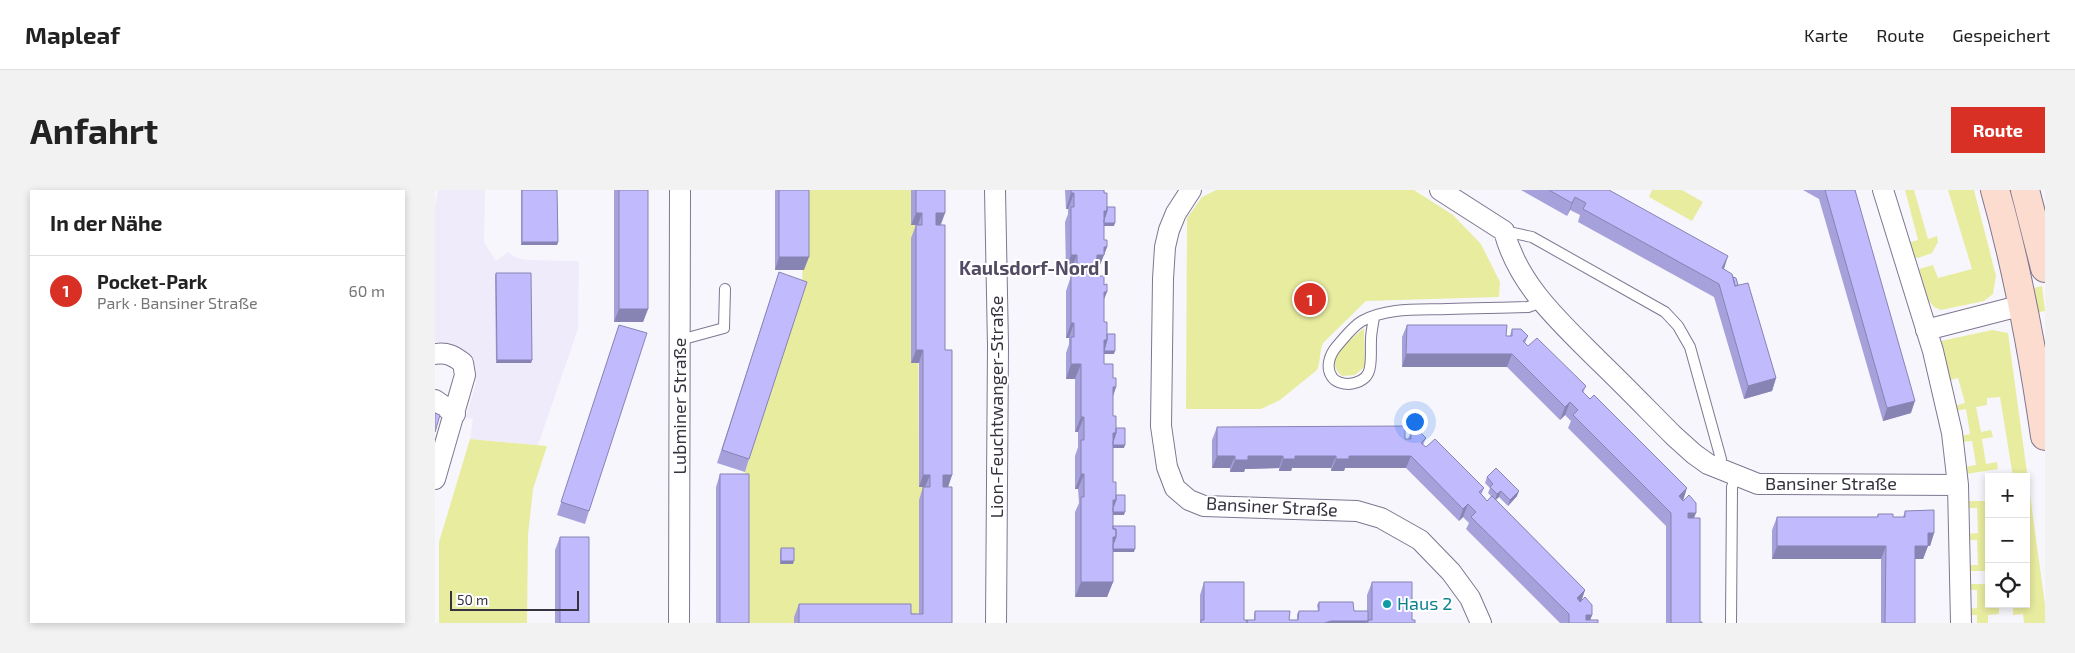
<!DOCTYPE html>
<html lang="de">
<meta charset="utf-8">
<style>
body{margin:0;font-family:"Exo 2",sans-serif;background:#f2f2f2;color:#222}
.controls{position:absolute;right:15px;bottom:15px;display:grid;overflow:hidden;border-radius:0px;box-shadow:0 2px 8px #0003}
.controls button{width:45px;height:45px;display:grid;place-items:center;padding:0;border:0;border-bottom:1px solid #e0e0e0;background:#fff;color:#222;font:25px sans-serif}
.scale{position:absolute;left:15px;bottom:12px;width:129px;box-sizing:border-box;padding-left:5px;border:2px solid #36323e;border-top:0;font-size:14px;line-height:18px;white-space:nowrap;color:#36323e;-webkit-text-stroke:4px #fff;paint-order:stroke}
.you{position:absolute;left:979px;top:231px;width:18px;height:18px;margin:-12px;border:4px solid #fff;border-radius:50%;background:#1a73e8;box-shadow:0 0 0 8px #1a73e833}
.badge{display:grid;place-items:center;width:32px;height:32px;border-radius:50%;background:#d93025;color:#fff;font-size:16px;font-weight:700}
.pin{position:absolute;translate:-50% -50%;border:2px solid #fff;box-shadow:0 1px 5px #0006}
.list{margin:0;padding:0;list-style:none}
h2{display:flex;justify-content:space-between;align-items:center;height:65px;margin:0;padding:0 20px;font-size:21px}
h2 small{font-size:16px;font-weight:400;color:#767676}
.list li{display:grid;grid-template-columns:32px 1fr auto;gap:15px;align-items:center;box-sizing:border-box;height:70px;padding:0 20px;border-top:1px solid #e0e0e0}
.list b{display:block;font-size:19px;white-space:nowrap}
.list p{margin:0;font-size:16px;white-space:nowrap;color:#767676}
.list em{font-size:16px;font-style:normal;color:#767676}
.icon{flex:none;width:28px;height:28px;fill:none;stroke:currentColor;stroke-width:2;stroke-linecap:round;stroke-linejoin:round}
.map{position:relative;flex:none;width:1610px;height:433px;overflow:hidden;border-radius:0px}
header{display:flex;align-items:center;gap:30px;box-sizing:border-box;height:70px;padding:0 25px;background:#fff;border-bottom:1px solid #e0e0e0}
header strong{font-size:24px}
nav{display:flex;gap:28px;margin-inline-start:auto;font-size:18px}
.intro{display:flex;align-items:center;justify-content:space-between;box-sizing:border-box;height:120px;padding:0 30px}
h1{margin:0;font-size:35px}
.button{padding:12px 22px;border-radius:0px;background:#d93025;color:#fff;font-size:18px;font-weight:700}
main{display:flex;gap:30px;padding:0 30px}
aside{flex:1;background:#fff;border-radius:0px;box-shadow:0 2px 8px #0003}
.map>svg:first-child{display:block}
.built{fill:#efebfa}
.green{fill:#e8ec9f}
.lines{fill:none;stroke-linecap:round;stroke-linejoin:round}
.lane-casing{stroke:#7f7691;stroke-width:12}
.street-casing{stroke:#7f7691;stroke-width:22}
.secondary-casing{stroke:#7f7691;stroke-width:30}
.lane{stroke:#fff;stroke-width:10}
.street{stroke:#fff;stroke-width:20}
.secondary{stroke:#fbdccf;stroke-width:28}
.wall{fill:#a6a1da}
.shaded-wall{fill:#8783b2}
.building{fill:#c1bbfe;stroke:#8783b2}
.culture-dot{fill:#0f9aa8;stroke:#fff;stroke-width:2}
.labels{text-anchor:middle;stroke-width:4;stroke-linejoin:round;paint-order:stroke}
.street-label{font-size:18px;fill:#36323e;stroke:#fff}
.culture-label{font-size:18px;fill:#0d838f;stroke:#fff;text-anchor:start}
.neighbourhood-label{font-size:19px;font-weight:bold;fill:#534b64;stroke:#fff}
</style>
<header>
<strong>Mapleaf</strong>
<nav><a>Karte</a><a>Route</a><a>Gespeichert</a></nav>
</header>
<div class="intro"><h1>Anfahrt</h1><a class="button">Route</a></div>
<main>
<aside>
<h2>In der Nähe<small></small></h2>
<ul class="list">
<li><span class="badge">1</span><div><b>Pocket-Park</b><p>Park · Bansiner Straße</p></div><em>60 m</em></li>
</ul>
</aside>
<div class="map">
<svg width="1610" height="433" viewBox="0 0 1610 433">
<rect width="100%" height="100%" fill="#f8f6fd"/>
<path class="built" d="M3,0H50L49,52L61,71L73,62L82,68L91,70L144,71L143,139L103,255L35,249L38,229L31,227L41,193L38,177L29,160L0,151V16Z"/>
<path class="green" d="M369,0H476L477,35H483L484,297H490L484,310V433L359,427V433H310V282L367,104Z
M781,0H979L1018,25L1046,54L1065,92L1064,107L931,111L888,153C884,162 886,171 882,180L845,210L826,219H751L752,28L767,7Z
M1217,0H1247L1268,12L1257,31L1214,7Z
M1470,0H1479L1493,49L1502,46L1503,52L1497,63L1483,68L1479,67L1473,53L1483,50Z
M1513,0H1539L1561,86L1558,104L1549,111L1506,120L1499,117L1494,111L1484,79L1498,75L1503,88L1537,79Z
M1607,96L1610,121L1599,123L1595,99Z
M929,138L930,176L920,185L907,186C886,169 916,150 929,138Z
M1557,140L1573,143L1610,415V433H1589L1588,424L1578,425V418H1589V414H1591V287H1578L1565,207L1552,208V215L1541,217L1546,242L1556,240L1558,247L1547,249L1551,274L1562,272L1563,279L1531,284L1530,277L1541,275L1537,251L1526,252L1525,246L1535,244L1531,219L1520,221L1519,216L1530,213L1523,188L1512,191L1505,157L1506,151Z
M35,249L112,256L98,299L93,345L92,433H4V352Z
M1531,311H1554V381H1531V375H1543L1542,350H1531L1532,344L1543,343L1542,318H1531Z
M1531,394H1554L1553,418H1564V424L1553,425V433H1542V425H1531V419L1542,418V400H1531Z"/>
<g class="lines">
<g class="lane-casing">
<path id="lane" d="M1069,41L1097,47L1230,122L1243,136L1255,157L1286,269L1283,278
M939,127C938,135 936,142 936,150C935,171 941,191 914,194C908,194 900,192 897,187C890,177 895,164 902,156C909,148 918,136 927,131C953,117 984,120 1013,119C1040,118 1067,118 1093,117L1107,112
M245,150L289,138L290,99
M1296,433L1297,297L1301,286"/>
</g>
<g class="street-casing">
<path id="street" d="M560,0L563,156L561,433
M756,0L741,23L734,40L730,57L728,89L726,236L732,277L740,298L754,310L769,316L922,321L946,328L985,350L1016,382L1035,408L1046,433
M1005,0L1069,41C1083,95 1125,132 1163,170C1189,195 1214,221 1239,246L1259,264L1273,274L1323,294L1523,295
M1448,0L1498,161L1517,243L1523,295L1526,433
M1491,140L1588,115
M0,164C12,162 19,166 28,173L30,185L0,289
M0,210L20,224
M244,433L245,0"/>
</g>
<g class="secondary-casing">
<path id="secondary" d="M1560,0C1583,81 1598,163 1610,246
M1590,0L1610,78"/>
</g>
<use href="#lane" class="lane"/>
<use href="#street" class="street"/>
<use href="#secondary" class="secondary"/>
</g>
<path class="wall" d="M86,0H122L123,52L122,55H86Z
M179,0H213V119L208,132H179Z
M340,0H374L369,80H340Z
M476,0H510V23L506,35L510,160L517,285L513,297L517,433H359V427L364,414L484,424V310L488,297H484V173H476V48L481,35H476Z
M630,0H669L672,17L679,36H669V50L672,57L663,80H662L661,86L669,110V132L672,144L679,164H669V174L678,188L681,197L678,206V226L681,238L689,258H678V292L681,305L689,325H678V336L699,362H678V392L672,407H640V322L644,313L643,299H640V266L643,257V242H640V189H631V163L634,154V148H631V101L636,86V80H631L630,32L633,24V19H631Z
M1086,0H1174L1289,79L1298,87L1303,95L1341,188L1337,201L1309,209L1279,107L1143,32L1145,25L1135,20L1132,26Z
M1368,0H1420L1476,223L1448,231L1384,9Z
M344,82L314,269L310,282L282,273Z
M61,83L97,170L96,173H61L60,86Z
M184,135L154,321L150,334L122,325Z
M972,135L1071,146H1075L1077,139L1093,146L1090,153L1093,156L1151,196L1148,203L1248,310L1259,328L1265,432L1267,433H1231V336L1133,238L1136,231L1130,225L1125,230L1072,177H967V147Z
M782,237L970,249H973L976,242L991,248L988,255L1049,298L1046,305L1052,311L1056,306L1053,303L1055,298L1050,293L1052,287L1082,306L1073,316L1064,307L1061,310L1150,400L1146,411L1157,425L1155,430L1163,433H1125L1031,339L1034,333L1028,327L1024,331L971,278H910L909,281H896V278H857L856,281H844V278L810,279L809,282H795V278H777V250Z
M285,284L314,433H281V297Z
M1470,321L1499,343L1495,356H1493L1488,369H1480V433H1446V369H1337V340L1342,327H1442L1443,324L1458,327H1468Z
M125,347L154,433H120V360Z
M346,358L358,374H345V361Z
M769,392L809,430H819V424L820,421L854,430H862V424L864,421H883L882,415L884,412L919,421H932V405L937,392L980,433H765V405Z"/>
<path class="shaded-wall" d="M636,3H639L633,19H631Z
M1140,7L1135,20L1132,26L1137,13Z
M669,21H672L680,33L679,36H663Z
M481,23H487L483,35H476Z
M501,23H510L505,35H496Z
M87,52H123L122,55H86Z
M669,57H672L663,80H656L662,65Z
M636,65H642L636,80H631Z
M1293,66L1289,79L1287,78Z
M344,67H374L369,80H340Z
M669,102H672L666,117Z
M184,119H213L208,132H179Z
M636,133H639L634,148H631Z
M669,150H672L680,161L679,164H667Z
M481,160H488L484,173H476Z
M971,164H1077L1072,177H967Z
M62,170H97L96,173H61Z
M636,174H646L640,189H631Z
M1341,188L1337,201L1309,209L1313,196Z
M678,197H681L676,212Z
M1480,211L1476,223L1448,231L1452,218Z
M1135,212L1130,225L1125,230L1130,217Z
M646,227H649L643,242H640Z
M678,243H681L690,255L689,258H676Z
M782,266H800L795,278H777Z
M813,266H848L844,278L810,279L809,282H795L800,270Z
M860,266H901L896,278H857L856,281H844L848,269Z
M914,266H976L971,278H910L909,281H896L901,269Z
M646,284H649L643,299H640Z
M488,285H495L490,297H484Z
M508,285H517L513,297H504Z
M1252,298L1248,311L1244,306Z
M1066,301L1064,307L1060,310L1062,304Z
M1084,301L1082,306L1073,316L1075,310Z
M678,310H681L690,322L689,325H672Z
M1033,314L1028,327L1024,331L1028,319Z
M1253,323H1261L1256,336L1248,335Z
M1493,343H1499L1495,356H1488Z
M678,347H681L700,359L699,362H672Z
M1342,356H1451L1446,369H1337Z
M1480,356H1493L1488,369H1475Z
M346,371H359L358,374H345Z
M646,392H678L672,407H640Z
M1150,400L1146,412L1142,408Z
M1151,425H1157L1154,433H1148Z
M896,431H933L932,433H889Z"/>
<path class="building" d="M87,0H122L123,52H87Z
M184,0H213V119H184Z
M344,0H374V67H344Z
M481,0H510V23H501V35H510V160H517V285H508V297H517V433H364V414H476V424H488V297H495V285H488V160H481V35H487V23H481Z
M636,0H669V3H672V21H669V50H672V57H669V65H662L661,86H669V95L672,94V102H669V132H672V150H669V174H678V188H681V197H678V226H681V243H678V292H681V310H678V339H681V347H678V392H646V307H649V284H646V250H649V227H646V174H636V147H639V133H636V86H642V65H636V17H639V3H636Z
M1114,0H1174L1293,66L1287,78L1297,84L1300,96L1313,93L1341,188L1313,196L1284,94L1148,19L1151,13L1140,7L1137,13Z
M1390,0H1420L1480,211L1452,218Z
M672,17H680V33H669V30L672,21Z
M344,82L372,92L314,269L287,260Z
M61,83H96L97,170H62Z
M1298,87L1301,88L1303,95L1300,96Z
M184,135L212,143L154,321L126,312Z
M972,135H1072L1071,146H1077V139H1086L1093,146L1088,151L1093,156L1102,148L1151,196L1147,201L1155,209L1159,205L1252,298L1244,306L1248,311L1254,305L1261,313V323H1253V328H1265V432H1267V433H1236V323L1138,225L1143,220L1135,212L1130,217L1077,164H971Z
M672,144H680V161H669L672,150Z
M0,223L5,225L0,242Z
M970,236V249H976V242H985L991,248L986,253L991,257L1000,249L1049,298L1044,302L1048,306L1052,311L1057,306L1150,400L1142,408L1145,412L1150,407L1157,415V425H1151V430H1163V433H1134V424L1036,327L1041,322L1033,314L1028,319L976,266H914V269H901V266H860V269H848V266H813V270H800V266H782V237Z
M681,238H690V255H678V252L681,243Z
M1061,278L1084,301L1075,310L1066,301L1062,304L1055,297L1058,294L1052,287Z
M285,284H314V433H285Z
M681,305H690V322H678V318L681,310Z
M1499,320V343H1493V356H1480V433H1450L1451,356H1342V327H1443V324H1458V327H1470V321Z
M678,336H700V359H678V355L681,347V339H678Z
M125,347H154V433H125Z
M346,358H359V371H346Z
M769,392H809V430H812V433H766V430H769Z
M937,392H977V430H980V433H933V430H937Z
M884,412H918L919,421H933V431H896L889,433H812V430H820V421H855L854,430H863L864,421H884Z"/>
<circle class="culture-dot" cx="952" cy="414" r="5"/>
<g class="labels">
<g class="street-label">
<text transform="translate(245 216) rotate(-90)" y="6">Lubminer Straße</text>
<text transform="translate(562 217) rotate(-90)" y="6">Lion-Feuchtwanger-Straße</text>
<text x="1396" y="300">Bansiner Straße</text>
<text transform="translate(837 317) rotate(3)" y="6">Bansiner Straße</text>
</g>
<g class="culture-label">
<text x="962" y="420">Haus 2</text>
</g>
<g class="neighbourhood-label">
<text x="599" y="85">Kaulsdorf-Nord I</text>
</g>
</g>
</svg>
<div class="controls">
<button>+</button>
<button>−</button>
<button><svg class="icon" aria-label="locate" viewBox="0 0 24 24"><circle cx="12" cy="12" r="6"/><path d="M12 2v4M12 18v4M2 12h4M18 12h4"/></svg></button>
</div>
<div class="scale">50 m</div>
<div class="you"></div>
<div class="pin badge" style="left:875px;top:109px">1</div>
</div>
</main>
